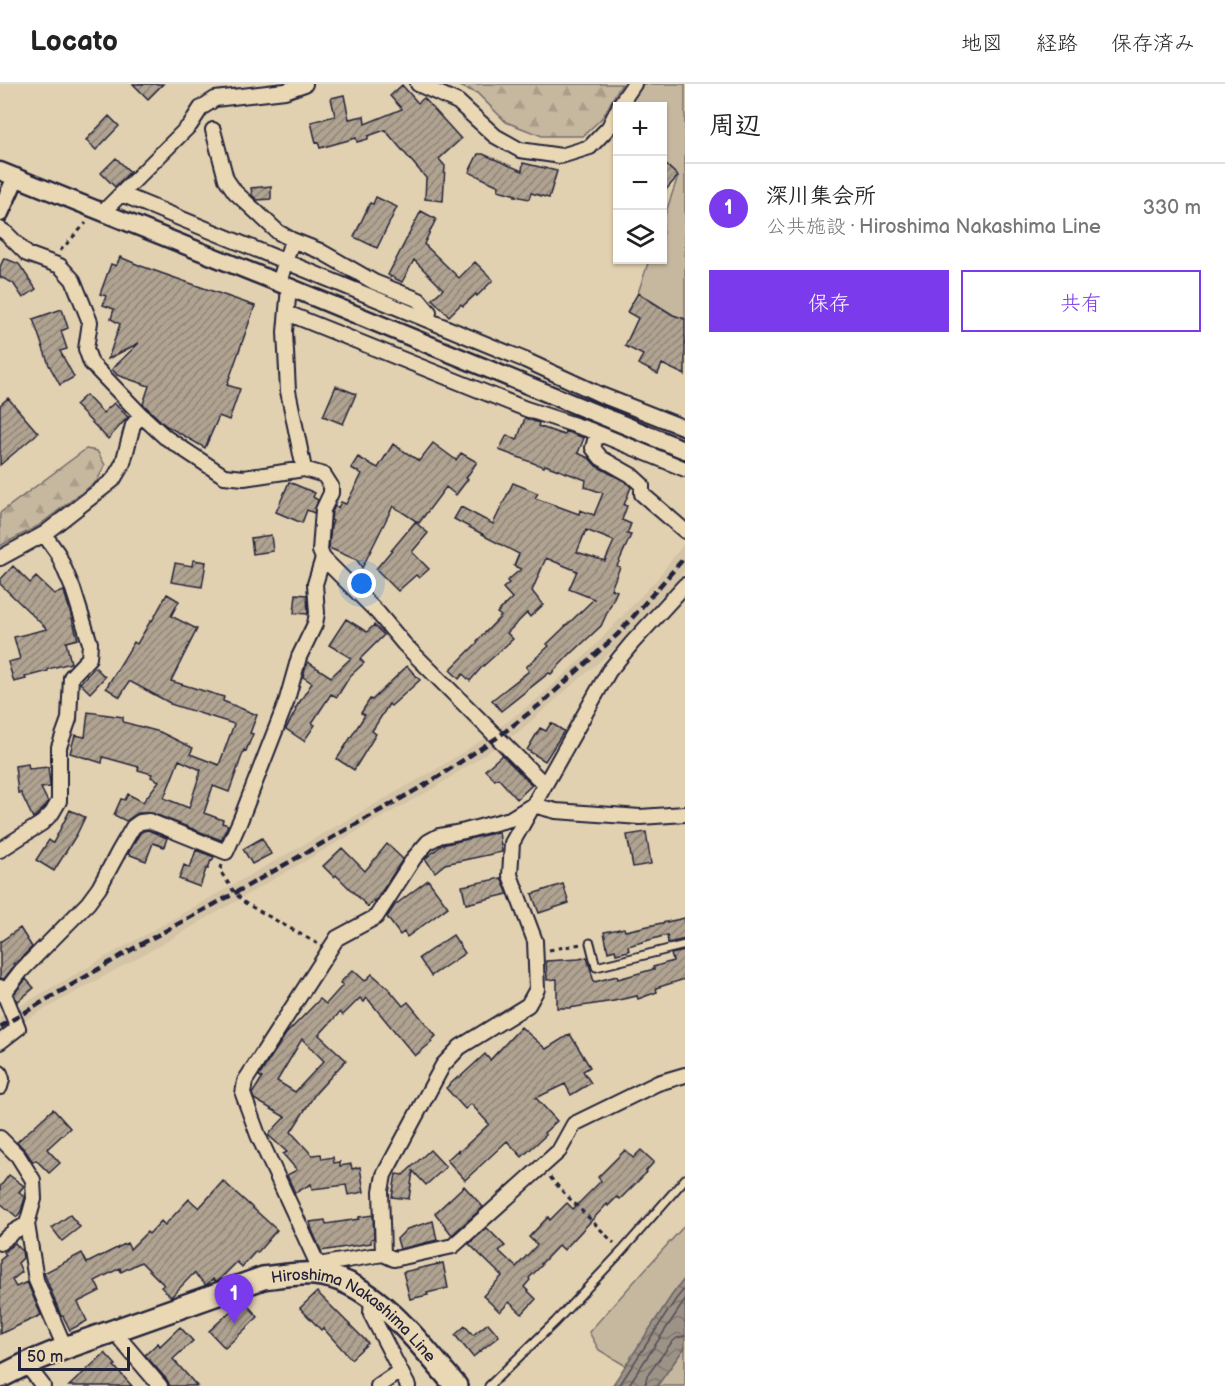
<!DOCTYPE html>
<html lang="ja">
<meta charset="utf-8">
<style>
body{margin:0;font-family:"Balsamiq Sans","Klee One",sans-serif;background:#f6f6f6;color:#222}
.controls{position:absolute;right:18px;top:18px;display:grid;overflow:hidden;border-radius:0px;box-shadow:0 2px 4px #0004}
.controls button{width:54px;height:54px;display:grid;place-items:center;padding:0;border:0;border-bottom:2px solid #e0e0e0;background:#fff;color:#222;font:30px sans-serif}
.scale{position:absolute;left:18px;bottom:15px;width:112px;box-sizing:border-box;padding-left:6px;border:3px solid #22223b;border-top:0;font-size:16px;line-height:21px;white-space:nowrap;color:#22223b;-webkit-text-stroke:4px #ead8b5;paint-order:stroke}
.you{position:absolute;left:362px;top:500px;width:21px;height:21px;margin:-15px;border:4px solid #fff;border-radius:50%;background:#1a73e8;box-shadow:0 0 0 9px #1a73e833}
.badge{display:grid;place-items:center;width:39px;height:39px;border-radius:50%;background:#7c3aed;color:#fff;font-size:20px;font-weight:700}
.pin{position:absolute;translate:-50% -50px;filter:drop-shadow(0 2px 3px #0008)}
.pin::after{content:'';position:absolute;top:32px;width:21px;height:18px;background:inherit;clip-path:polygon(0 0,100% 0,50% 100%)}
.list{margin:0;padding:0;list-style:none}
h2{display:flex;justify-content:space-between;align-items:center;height:78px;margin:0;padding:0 24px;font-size:26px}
h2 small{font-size:20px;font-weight:400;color:#767676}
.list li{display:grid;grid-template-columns:39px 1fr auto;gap:18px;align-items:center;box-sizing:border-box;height:90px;padding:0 24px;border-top:2px solid #e0e0e0}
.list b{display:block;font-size:22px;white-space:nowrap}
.list p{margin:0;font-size:20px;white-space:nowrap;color:#767676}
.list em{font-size:20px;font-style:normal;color:#767676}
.actions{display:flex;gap:12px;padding:18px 24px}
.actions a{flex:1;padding:14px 0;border:2px solid #7c3aed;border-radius:0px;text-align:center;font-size:21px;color:#7c3aed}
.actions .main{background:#7c3aed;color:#fff}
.icon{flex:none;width:33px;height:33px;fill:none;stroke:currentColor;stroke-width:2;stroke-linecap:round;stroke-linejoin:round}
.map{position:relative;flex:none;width:685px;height:1302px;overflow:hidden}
header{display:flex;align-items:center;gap:36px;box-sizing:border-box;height:84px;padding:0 30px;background:#fff;border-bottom:2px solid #e0e0e0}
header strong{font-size:28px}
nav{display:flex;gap:33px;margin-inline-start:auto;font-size:21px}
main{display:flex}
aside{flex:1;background:#fff}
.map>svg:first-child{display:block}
.built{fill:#d3c3a7}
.grass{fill:#c6b79f;stroke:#746c6d;stroke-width:1.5}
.forest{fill:url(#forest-firs);stroke:#746c6d;stroke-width:1.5}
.water{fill:url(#water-waves);stroke:#6c6568;stroke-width:1.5}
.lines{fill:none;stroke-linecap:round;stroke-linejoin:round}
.shore{stroke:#534f59;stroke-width:1.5}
.building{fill:url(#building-hatch);stroke:#22223b;stroke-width:1.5;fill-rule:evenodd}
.service-casing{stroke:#22223b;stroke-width:11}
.minor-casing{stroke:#22223b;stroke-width:18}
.tertiary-casing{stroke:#22223b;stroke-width:21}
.primary-casing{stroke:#22223b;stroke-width:26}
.path{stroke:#22223b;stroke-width:3;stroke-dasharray:4.5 4.5;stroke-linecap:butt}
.service{stroke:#ead8b5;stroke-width:7}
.minor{stroke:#ead8b5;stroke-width:14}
.tertiary{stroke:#ead8b5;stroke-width:16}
.primary{stroke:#ead8b5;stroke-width:21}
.rail{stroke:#22223b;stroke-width:4.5;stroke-dasharray:9 4.5;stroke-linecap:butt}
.labels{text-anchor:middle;stroke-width:4.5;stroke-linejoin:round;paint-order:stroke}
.street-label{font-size:16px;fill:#22223b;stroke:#ead8b5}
</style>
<header>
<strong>Locato</strong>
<nav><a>地図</a><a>経路</a><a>保存済み</a></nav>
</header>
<main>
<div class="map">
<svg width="685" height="1302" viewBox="0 0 685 1302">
<defs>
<pattern id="forest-firs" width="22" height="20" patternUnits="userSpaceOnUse" patternTransform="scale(1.5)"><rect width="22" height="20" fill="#c6b79f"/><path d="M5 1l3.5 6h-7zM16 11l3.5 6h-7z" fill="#aa9d8a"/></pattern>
<pattern id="water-waves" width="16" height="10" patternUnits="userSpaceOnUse" patternTransform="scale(1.5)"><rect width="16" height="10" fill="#9d9286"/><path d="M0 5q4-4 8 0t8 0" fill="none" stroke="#80776f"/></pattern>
<pattern id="building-hatch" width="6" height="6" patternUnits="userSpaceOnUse" patternTransform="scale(1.5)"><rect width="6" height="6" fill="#b0a391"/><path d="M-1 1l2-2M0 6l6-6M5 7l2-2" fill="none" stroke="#8f8478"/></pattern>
</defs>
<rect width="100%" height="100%" fill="#e2d1b0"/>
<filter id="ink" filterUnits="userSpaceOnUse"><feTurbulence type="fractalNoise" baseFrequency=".0167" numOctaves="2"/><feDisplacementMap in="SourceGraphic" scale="12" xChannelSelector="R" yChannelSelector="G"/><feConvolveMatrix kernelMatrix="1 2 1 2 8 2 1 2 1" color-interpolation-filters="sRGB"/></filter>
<g filter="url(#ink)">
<path class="built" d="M685,458V487L670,504L614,565L517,649L434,704L329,763L164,859L0,950V933L435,686L488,652L536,616L586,571L656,496Z"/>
<path class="grass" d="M642,0H685V235L673,231L638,209L649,176H662L663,137L678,92L663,78L662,22H629L638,5Z
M685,1141V1194L672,1211L626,1282L599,1266L589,1248Z
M685,1263V1302H657Z"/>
<path class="forest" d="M454,0H622L616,9L603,33L583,52H542L506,38L477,9Z
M86,365L97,367L105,381L97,397L38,442L0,462V429Z"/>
<path class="water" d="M685,1194V1263L657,1302H612L672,1211Z"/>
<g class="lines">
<path class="shore" d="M619,1302L676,1215L685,1204
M628,1302L685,1216
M645,1302L647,1292L672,1258L677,1254L685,1252"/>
</g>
<path class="building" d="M133,0H163L148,15Z
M402,1L418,19L424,14L461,55L439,75L445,82L443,117L425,115L426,94L385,46L368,52V55L357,58L356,54L320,64L318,58L316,59L311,38L335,32L331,14L344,11L349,35L364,32L365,40L402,25L390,12Z
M109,32L119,42L96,66L86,56Z
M478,70H483L522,87L523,79L557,87L549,114L531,109L529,115L515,112L516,111L498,106L499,102L469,88Z
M116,74L130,88L115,103L101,89Z
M663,78L678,92L663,109Z
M271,102V115L257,116L252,111L251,104Z
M376,113L397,123L377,164L354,153L370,119L373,120Z
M421,127L436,135L424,160L459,194L475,178L493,196L477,212L476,210L463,222L461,220L449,232L432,215L443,205L414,176L402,198L388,191Z
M120,173L141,182L255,222L227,301L240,305L229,336L219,332L205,364L165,341L143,320L149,302L117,291L112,285L139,259L108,275L120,240L111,235L114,225L103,221L106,212L100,210L111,180L116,182Z
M4,174L19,180L36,205L23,214L13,199L0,193V183Z
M638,209L673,231L685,235V291L662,280L658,290L638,280L643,271L625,262L638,234L627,228Z
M62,225L68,244L61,247L67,265L60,267L74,293L60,301L49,281L33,235Z
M336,302L356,310L343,340L323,332Z
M86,311L103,329L114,319L128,333L108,355L75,321Z
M8,314L38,349L0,381V321Z
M525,334L539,339L538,342L564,351L565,347L584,354L578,369L589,374L596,382L626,398L631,403L624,421L627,422L622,436L631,440L627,450L631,451L617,482L620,483L611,505L617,507L601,542L572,569H571L551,590L549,589L501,627L492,616L529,587L526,583L549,562L547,560L594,515L569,505L577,487L546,474L532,507L543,521L530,533L527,529L507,549L513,555L481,584L470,597L463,590L459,595L450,586L478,558L477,557L501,532L497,529L512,514L503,504L509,499L507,497L521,485L514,482L519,470L486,453V452L454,435L461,423L493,440L513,399L538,409L535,414L579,430L580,426L594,431L603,409L585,403L586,396L553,384L545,381L544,383L499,366L507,351L517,356ZM586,446L614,457L605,477L577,468Z
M433,359L456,376L461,369L477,378L466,394L468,395L456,411L446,403L419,439L393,422L362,484L357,476L329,464L331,442L333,437L331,436L332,428L335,422L338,424L341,418L346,420L362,390L351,384L358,373L378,384L393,360L419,377Z
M289,398L315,409L313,413L318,416L314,429L307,426L302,439L276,428Z
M415,438L428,449L412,468L429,485L419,494L416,491L398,507L376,485Z
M271,451L273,467L253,470L251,454Z
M193,476L206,478L202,503L171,498L175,479L192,482Z
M13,482L30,499L36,493L54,510L64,507L78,555L66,558L71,579L48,585V587L25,593L26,595L14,598L8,578L20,575L14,553L47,545L0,500V496Z
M167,510L179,517L171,532L197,545L171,597L224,613L223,617L257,631L250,649L253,650L246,667L244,666L229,708L213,702L204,729L223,736L222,739L228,741L221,756L152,729H138L126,737L114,731L121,715L125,716L128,710L143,718L159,697L151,693L152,690L138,686L139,683L103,673L102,679L70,669L75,651L85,653L88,628L123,633V638L160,648L193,664L190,670L219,681L234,640L170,620V619L131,598H129L120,613L106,604L134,558L137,560L151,536L152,537ZM179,676L201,686L189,724L164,714Z
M296,510L307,511L308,530L294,529Z
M346,535L367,548L374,541L384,551L360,575L364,579L350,592L337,613L331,610L312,639L315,641L304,657L286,645L296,626L295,625L312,599L303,593L306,582L308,578L331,593L351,574L329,561Z
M407,582L420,596L391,622L389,620L372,647L376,650L354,686L337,675L365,631L361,629L370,615L372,616Z
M95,583L105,593L90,609L80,599Z
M551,639L564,647L545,677L527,666L540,644L546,647Z
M502,671L532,701L517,715L498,694L495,696L485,686Z
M28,680L29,685L48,683L50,700V703L41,704L48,718L45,723L33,734L21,709H18L15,682Z
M70,726L85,733L77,750L54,787L36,776L49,756L53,759Z
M148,746L167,754L164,763L153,759L146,777L128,770L140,749L143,747Z
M499,748L502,768L445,780L435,788L425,775L442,761Z
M646,748L651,780L633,783L627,751Z
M262,754L271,770L252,780L243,765Z
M387,760L403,775L375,818L374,816L368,823L336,791L334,793L323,782L342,764L365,787Z
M196,766L214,773L212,777L211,776L208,785H206L200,803L179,795L184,781L190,784Z
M501,794L508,810L466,820L462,802Z
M428,796L448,823L407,853L404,848L400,851L387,833L395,821Z
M563,800L569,819L539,829L532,810Z
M685,834V855L668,859L667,851L628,862L629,867L616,870L615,866L608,868L604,848L624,844L625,847Z
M20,844L32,863L20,875L13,880L14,882L4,895L0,894V858Z
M453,851L465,869L431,892L419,874Z
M685,867V895L656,904L657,908L638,915L637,912L614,917L569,924H557V895L547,896L546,877L579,875L587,873L594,898L617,892L618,895L654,885L653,883L673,877L671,870Z
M353,886L365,897L372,890L388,904L403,922L408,918L436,952L431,957L432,958L415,972L367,914L364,918L360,914L343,931L340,928L319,951L346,976L315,1010L291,1048L312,1071L321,1070L322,1075L333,1073L334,1079L340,1078V1082L351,1080L352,1085L360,1083L364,1108L348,1111L346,1101L312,1105L311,1100L295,1109L287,1091L297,1086L283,1070L287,1068L268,1051L285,1033L254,1015L252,1010L262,994L259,992L286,950L320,915L326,920L343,901L340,899ZM302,955L324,977L295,1008L277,997Z
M26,895L34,904L17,918L14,910Z
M521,943L546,965L570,950L590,983L583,987L591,999L571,1011L565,1000L536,1014L557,1037L544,1049L546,1051L522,1073L507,1057L465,1096L447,1076L458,1066L459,1068L489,1040L471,1020L465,1025L446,1004L458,993L459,994L485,970L490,976Z
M53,1025L70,1044L47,1065L60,1079L49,1089L36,1076L33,1078L25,1066L17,1058Z
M430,1066L446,1083L426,1101L413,1087L409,1115L392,1113L396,1090L403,1091Z
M625,1066L633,1074L641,1066L654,1078L646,1087L647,1088L620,1115L617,1113L608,1122L607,1120L564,1166L559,1161L541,1180L542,1181L529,1194L530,1196L524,1203L536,1215L522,1230L509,1218L500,1228L483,1212L502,1192L469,1160L487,1144L505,1162L499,1167L516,1183L537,1161L529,1153L548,1133L550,1136L567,1119L573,1125L601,1097L598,1093Z
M9,1091L24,1102L19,1108L25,1114L21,1127L17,1133L0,1119V1103Z
M223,1097L277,1146L257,1169L256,1167L242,1183L237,1178L219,1196L215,1197L213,1195L206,1201L194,1189L171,1213L161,1203L164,1201L141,1178L121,1188L120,1184L95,1197L100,1207L78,1218L87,1237L70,1246L63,1232H61L44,1189L82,1169L87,1179L127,1159L130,1165L147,1148L149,1150L161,1137L165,1141L189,1115L199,1124Z
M464,1102L483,1123L452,1151L435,1129Z
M70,1131L80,1143L62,1157L52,1144Z
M373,1131L374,1154L371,1155V1159L321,1167L312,1146L310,1138L325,1136L326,1140L359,1135V1133Z
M433,1137L437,1156L400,1165L397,1155L407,1145Z
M15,1159L22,1167L23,1174L18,1179L22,1188L12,1196L16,1203L27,1198L41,1231L0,1250V1176L6,1171L4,1168Z
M443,1179L448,1204L427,1209L428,1211L410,1215L403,1188Z
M317,1208L368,1259L351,1275L323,1244L321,1246L300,1224Z
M243,1216L258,1233L225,1264L209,1247Z
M488,1239L499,1252L473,1273L455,1251L465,1242L473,1251Z
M180,1243L193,1257L173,1275L197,1302H170L167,1296L145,1271L158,1259L160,1262Z
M105,1269L116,1281L114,1282L132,1302H69Z"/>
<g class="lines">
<g class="service-casing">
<path id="service" d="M590,859L596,883L685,861
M489,1302L555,1238L622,1167L685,1095"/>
</g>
<g class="minor-casing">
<path id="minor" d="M418,0L458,18L495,52L520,66L561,72L590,63L609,43L618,25
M619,22L634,0
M213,46L226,95L235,108L278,148L292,156L320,167L374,198L419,216L429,228L428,236
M121,110L525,276L601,311L685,344
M103,128L190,41L201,24L215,15L285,7L305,0
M0,145L6,149L27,170L60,182L73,196L90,238L86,265L91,279L141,331L165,353L224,392L244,394L304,385L324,391L331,402V409L323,426L320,467L323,474L378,529L404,560L544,700
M279,199L292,156
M289,203L285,248L288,307L304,385
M287,229L526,325L590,346L685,385
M597,349L593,364L601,374L631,391L642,401V410L685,447
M0,474L44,450L113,396L123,379L133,341L141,331
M0,766L42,739L52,729L59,717V663L69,635L71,593L89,574L90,559L73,505L58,470L44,450
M0,903L4,909L18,944L0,958
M4,909L21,887L88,819L99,804L119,767L133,743L140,738L149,737L226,768L240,737L286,619L299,573L315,540L317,529L315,500L323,474
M0,989L2,995L0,1003
M0,1054L18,1072L33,1096L34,1115L27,1140L36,1196L65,1264
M0,1159L13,1148L27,1140
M383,1170L381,1107L384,1091L443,981L460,963L528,921L537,905L535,857L510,791L512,759L609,587L632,559L685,501
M318,1181L383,1170L394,1175L453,1162L559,1067L574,1040L658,999L685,991
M316,1190L318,1181L258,1051L243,1010L245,997L337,854L376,833L414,774L428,758L439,752L465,747L510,735L533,721L556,727L640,733L685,730
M372,1213L371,1230L408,1302
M117,1246L121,1256L160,1302
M26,1280L43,1302
M378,1302L400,1287"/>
</g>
<g class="tertiary-casing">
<path id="tertiary" d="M0,87L289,203L685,366
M0,129L16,93"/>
</g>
<g class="primary-casing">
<g id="primary">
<path id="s1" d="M0,1293L26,1280L65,1264L263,1194C280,1192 297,1189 314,1190C373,1194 420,1261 456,1302"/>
</g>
</g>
<path class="path" d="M60,167L86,139
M222,781L220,787L235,809L245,819L318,860
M549,866L581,860
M550,1093L563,1108L614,1159"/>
<use href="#service" class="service"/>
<use href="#minor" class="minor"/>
<use href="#tertiary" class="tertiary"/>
<use href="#primary" class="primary"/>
<path class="rail" d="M0,943L143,859L235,809L430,698L498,653L542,619L618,550L685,473"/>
</g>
</g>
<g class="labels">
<g class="street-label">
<text dy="6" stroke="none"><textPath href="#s1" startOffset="386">Hiroshima Nakashima Line</textPath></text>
</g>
</g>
</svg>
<div class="controls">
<button>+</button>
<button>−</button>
<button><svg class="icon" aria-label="layers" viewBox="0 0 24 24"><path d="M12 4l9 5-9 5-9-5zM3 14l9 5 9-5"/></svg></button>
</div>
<div class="scale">50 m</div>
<div class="you"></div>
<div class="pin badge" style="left:234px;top:1240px">1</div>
</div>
<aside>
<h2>周辺<small></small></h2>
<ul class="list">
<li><span class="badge">1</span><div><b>深川集会所</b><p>公共施設 · Hiroshima Nakashima Line</p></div><em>330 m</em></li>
</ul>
<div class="actions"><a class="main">保存</a><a>共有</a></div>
</aside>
</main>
